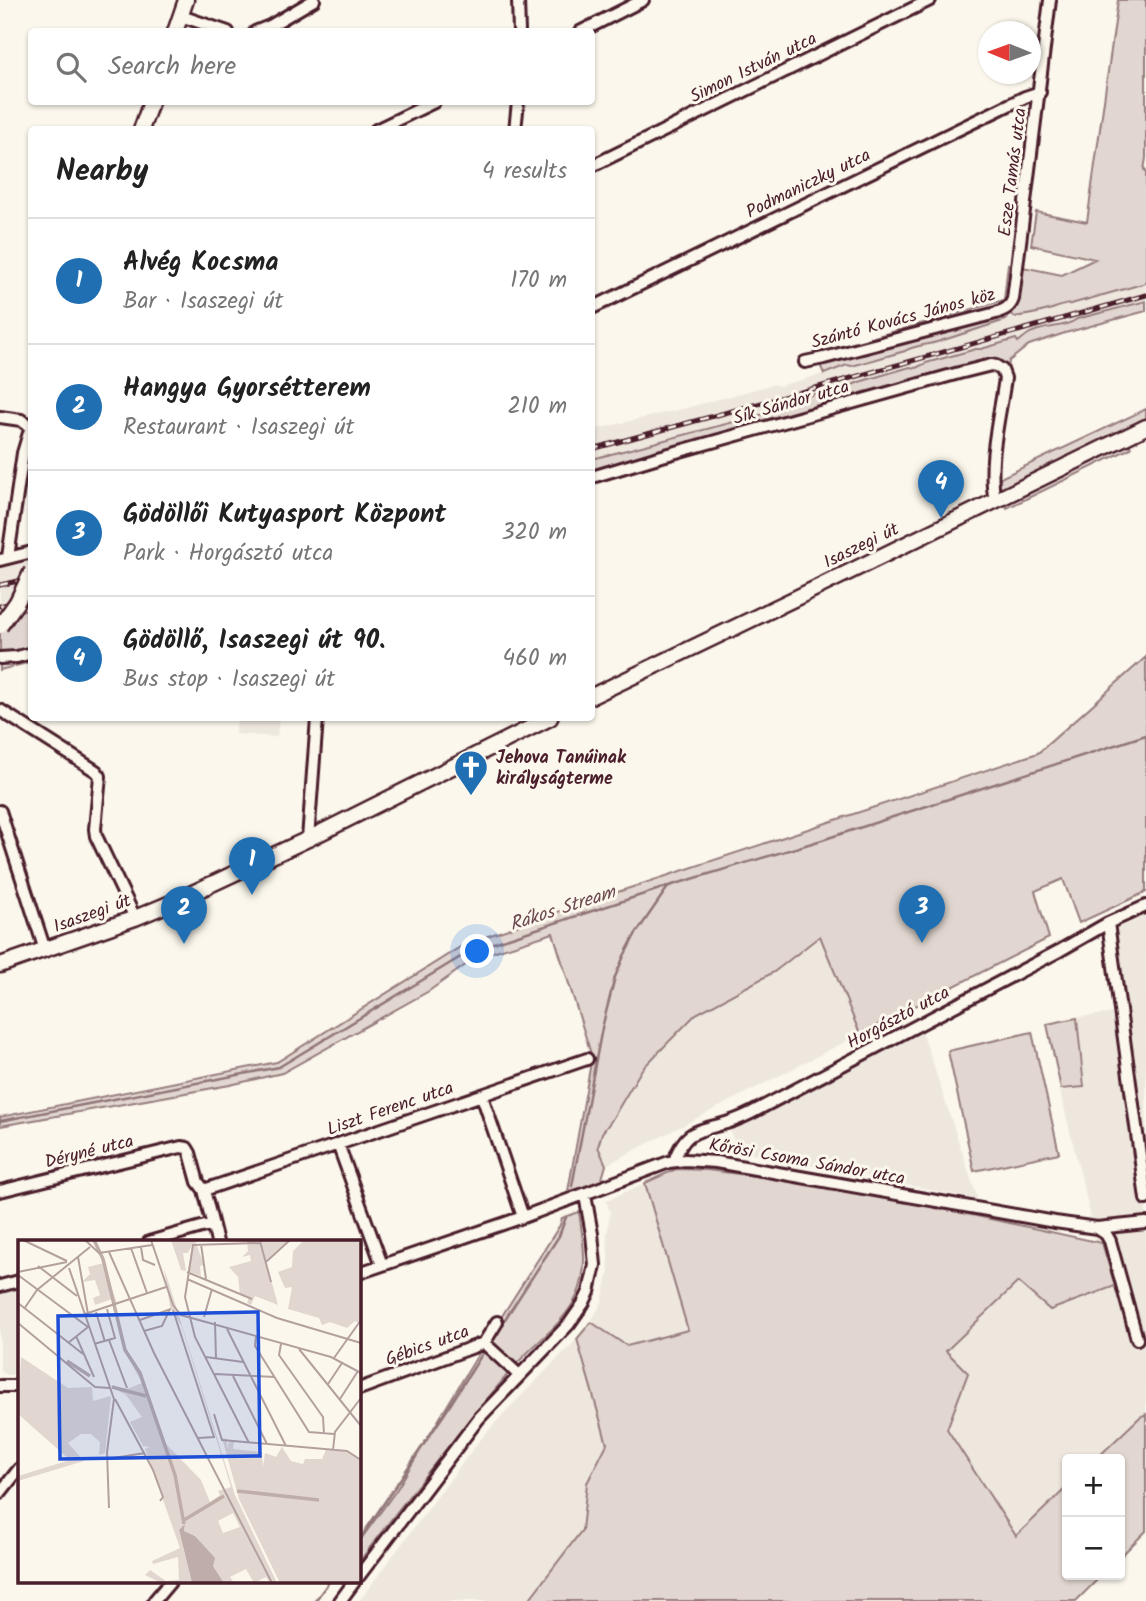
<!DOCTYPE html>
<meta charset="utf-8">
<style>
body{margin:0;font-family:Kalam,sans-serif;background:#f2f2f2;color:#222}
.controls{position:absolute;right:21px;bottom:21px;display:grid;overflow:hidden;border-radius:7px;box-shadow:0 2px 5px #0004}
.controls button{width:63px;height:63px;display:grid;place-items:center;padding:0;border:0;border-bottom:2px solid #e0e0e0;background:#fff;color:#222;font:35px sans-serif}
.compass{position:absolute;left:978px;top:21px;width:63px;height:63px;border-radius:50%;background:#fff;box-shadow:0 2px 5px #0004;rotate:271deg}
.you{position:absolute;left:478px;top:952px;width:24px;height:24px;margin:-18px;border:5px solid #fff;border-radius:50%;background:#1a73e8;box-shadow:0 0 0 10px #1a73e833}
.badge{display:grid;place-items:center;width:46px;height:46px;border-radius:50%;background:#1f6fb2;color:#fff;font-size:23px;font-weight:700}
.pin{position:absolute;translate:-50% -58px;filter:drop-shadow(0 2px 4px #0008)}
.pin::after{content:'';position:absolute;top:37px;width:24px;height:21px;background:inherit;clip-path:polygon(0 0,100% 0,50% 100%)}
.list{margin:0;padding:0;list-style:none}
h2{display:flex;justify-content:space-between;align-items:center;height:91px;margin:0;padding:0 28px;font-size:30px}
h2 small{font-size:23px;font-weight:400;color:#767676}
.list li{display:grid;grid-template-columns:46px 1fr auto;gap:21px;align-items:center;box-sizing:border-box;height:126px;padding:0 28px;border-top:2px solid #e0e0e0}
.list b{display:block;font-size:26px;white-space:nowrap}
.list p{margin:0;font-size:23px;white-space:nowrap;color:#767676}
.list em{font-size:23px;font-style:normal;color:#767676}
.icon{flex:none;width:38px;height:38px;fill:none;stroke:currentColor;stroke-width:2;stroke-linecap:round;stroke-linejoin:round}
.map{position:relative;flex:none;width:1146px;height:1601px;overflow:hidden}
.search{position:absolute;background:#fff;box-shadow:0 2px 5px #0004;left:28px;top:28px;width:567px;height:77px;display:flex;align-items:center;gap:18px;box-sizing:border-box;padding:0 24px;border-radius:7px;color:#767676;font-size:26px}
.panel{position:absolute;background:#fff;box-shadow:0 2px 5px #0004;left:28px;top:126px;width:567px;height:595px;border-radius:7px}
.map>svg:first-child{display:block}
.built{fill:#eee7de}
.green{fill:#e2d7d0;stroke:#967b7e;stroke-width:2}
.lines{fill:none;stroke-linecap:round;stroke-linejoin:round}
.stream{stroke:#907477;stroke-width:2.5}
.minor-casing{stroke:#4a1f2b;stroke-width:16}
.secondary-casing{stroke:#4a1f2b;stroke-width:19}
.minor{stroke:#fbf7ec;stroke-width:10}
.secondary{stroke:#fbf7ec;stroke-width:14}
.rail-casing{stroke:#4a1f2b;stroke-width:5}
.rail{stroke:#fbf7ec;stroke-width:2.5;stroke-dasharray:8;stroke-linecap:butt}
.secondary-bridge-casing{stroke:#4a1f2b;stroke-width:19;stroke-linecap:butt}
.secondary-bridge{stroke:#fbf7ec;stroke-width:14}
.labels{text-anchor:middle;stroke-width:6;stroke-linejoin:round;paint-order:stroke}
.street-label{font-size:18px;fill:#4a1f2b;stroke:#fbf7ec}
.poi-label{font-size:18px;font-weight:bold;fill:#4a1f2b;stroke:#fbf7ec;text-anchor:start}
.water-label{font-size:19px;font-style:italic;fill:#6d4a51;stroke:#fbf7ec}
.inset-river{fill:none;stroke:#bfadaa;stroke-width:3.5}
.inset-road{fill:none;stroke:#b4a19f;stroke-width:2}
.view{fill:#1d4ed8;fill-opacity:0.15;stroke:#1d4ed8;stroke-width:3.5}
.inset-edge{fill:none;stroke:#4a1f2b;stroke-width:3.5}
</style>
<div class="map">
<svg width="1146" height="1601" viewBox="0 0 1146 1601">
<rect width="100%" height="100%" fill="#fbf7ec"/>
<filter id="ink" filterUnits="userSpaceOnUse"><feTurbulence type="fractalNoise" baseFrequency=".0143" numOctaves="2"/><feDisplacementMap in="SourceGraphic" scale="14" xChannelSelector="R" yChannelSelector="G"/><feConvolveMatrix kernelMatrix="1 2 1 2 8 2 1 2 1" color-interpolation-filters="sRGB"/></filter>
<g filter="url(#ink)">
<path class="built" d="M1146,283V301L1077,319L1073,322L1051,326L1027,335L1022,340L1018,342L1006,341L981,349H976L926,363L916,368L910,367L859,382L852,386L828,391L786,403L780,410L592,459V430L686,408L774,384L779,386L827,373L831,370L847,365L853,366L905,351L910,348L921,346L971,332L1008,314L1056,308L1064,304H1071Z
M31,562V608L0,617V568Z
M237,718H279L277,737L235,734Z
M1146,916V1414L1140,1417L1096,1459H1067V1487L1016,1537L947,1429L968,1373L946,1351L1018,1281L1115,1286L1102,1243L1094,1241L1090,1213L1060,1091L1085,1088L1078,1017L1116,1013L1111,931Z
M821,935L860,1034L606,1165L598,1147L602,1133L611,1121L642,1069L696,1015L774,972Z
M922,1031L978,1200L861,1175L737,1151L729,1127L828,1077Z
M645,1183L688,1331L627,1346L591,1322L602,1302L609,1272L607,1235L610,1212L606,1201Z
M19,1288V1374L8,1375L3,1373L0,1368V1293Z
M577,1339L607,1444L587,1483L583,1530L528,1601H359L479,1441L507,1410Z"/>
<path class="green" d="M1118,0H1146V158L1144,170L1146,171V283L1071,304C1064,304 1061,306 1055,308C1042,313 1028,315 1014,317L1012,314H1008L1006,320C983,327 960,335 937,342C927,345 914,345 905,351L852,366L847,365L824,374L819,362L804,364V357L1004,300L1008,264L1062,275L1095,259L1031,245L1036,212L1087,222Z
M1146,301V311L1065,333L1029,345L1009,361L1008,368L985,371L592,483V459L780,410C796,391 837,394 859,382L910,367L916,368L926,363L976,349H981L1016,339L1018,342C1021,340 1024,337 1027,335C1041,325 1064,329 1077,319Z
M1146,409V433L1128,440L1131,448L1007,508L996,480Z
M31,608V662L0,670V617Z
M1146,657V892L1079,923L1063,879L1035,891L1049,938L860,1034L820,936L774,972L696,1014L642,1069L611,1121L602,1133L598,1147L606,1165L601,1182L568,1191L592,1057L553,933L477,957L429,991L282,1073L230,1085L0,1126V1117L277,1062L465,944L548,915L1038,753Z
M1077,1018L1084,1087L1061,1089L1047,1024Z
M1032,1032L1059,1153L974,1171L948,1051Z
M676,1169L707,1170L842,1187L1102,1243L1115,1286L1050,1310L1018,1282L946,1351L968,1373L947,1429L1016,1536L1067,1487V1575H1102L1076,1601H528L582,1530L587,1483L607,1444L577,1339L591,1322L627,1346L688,1330L645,1183Z
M579,1212C583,1241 589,1268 577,1296C563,1325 533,1344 513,1368C460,1431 408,1496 359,1562V1542L397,1489L488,1338L560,1225L562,1218Z
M1146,1414V1531L1120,1557V1459H1096L1140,1417Z"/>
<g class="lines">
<path class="stream" d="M0,1121L279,1067L472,950L669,886L822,840L1146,735
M572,1186L602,1028L615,977L624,956L635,935L668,887
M496,1333L559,1236L566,1217
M359,1540L445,1413L484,1351
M315,1601L329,1582"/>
<g class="minor-casing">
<path id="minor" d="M518,0L519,32
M181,16L228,32
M255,32L270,26L314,0
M580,32L643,0
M376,130L434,102
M515,130L518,102
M592,166L930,0
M592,308L1025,97L1040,92
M805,362L824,358L996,313C1004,310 1010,308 1013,299L1050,0
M0,417L21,420L30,427
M592,477L655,458L959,373L991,365L996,366L1002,370L1005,378C1000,417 987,462 995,501
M8,557L23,453L32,423
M0,560L32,552
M0,658L17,657L32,653
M0,710L96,771L100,776L95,829L96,836L135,918
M0,811L45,950
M308,839L317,718
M1108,923L1146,1199
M482,1096L523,1217
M338,1144L382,1265
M674,1161C684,1133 693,1132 719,1125C731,1122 741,1118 751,1113L1059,951L1108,923L1146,906
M204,1190L587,1059
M0,1191L181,1147L187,1148L190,1153L198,1182L204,1190L217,1242
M1097,1228L1106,1234L1110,1241L1137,1339
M149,1242L212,1224
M359,1273L523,1217L669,1162L685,1160L716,1162L1055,1222L1097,1228L1146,1223
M0,1286L19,1281
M484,1343L519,1375
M0,1386H19
M359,1389L484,1343L497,1322
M0,1493L19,1469
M359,1576L479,1418L569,1324L583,1304L589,1292L595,1265L592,1234L585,1195
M154,1601L170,1582
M340,1601L354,1582"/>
</g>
<g class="secondary-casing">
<path id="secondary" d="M175,32L186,0
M141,130L151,102
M592,696L802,595L1146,427
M0,965L135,918L171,903L308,839L550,718"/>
</g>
<use href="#minor" class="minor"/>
<use href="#secondary" class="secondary"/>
<g class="rail-casing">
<path id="rail" d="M592,449L787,396L1146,295
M0,585L32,578
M0,606L32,597"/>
</g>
<use href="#rail" class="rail"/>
<g class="secondary-bridge-casing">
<path id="secondary-bridge" d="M0,626L17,602L32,571"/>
</g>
<use href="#secondary-bridge" class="secondary-bridge"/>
</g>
</g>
<defs>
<g id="church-pin" transform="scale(1.75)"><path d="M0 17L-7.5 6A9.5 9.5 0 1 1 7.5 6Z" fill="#1f6fb2" stroke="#fbf7ec"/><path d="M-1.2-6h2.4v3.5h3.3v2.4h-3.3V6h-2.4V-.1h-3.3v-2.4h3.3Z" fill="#fff"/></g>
</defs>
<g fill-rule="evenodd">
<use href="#church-pin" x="471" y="767"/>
</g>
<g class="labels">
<g class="street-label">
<text transform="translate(753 67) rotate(-26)" y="6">Simon István utca</text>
<text transform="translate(1012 172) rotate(-83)" y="6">Esze Tamás utca</text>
<text transform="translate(808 183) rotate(-26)" y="6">Podmaniczky utca</text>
<text transform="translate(903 318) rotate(-15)" y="6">Szántó Kovács János köz</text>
<text transform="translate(791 402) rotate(-16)" y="6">Sík Sándor utca</text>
<text transform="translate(861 545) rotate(-26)" y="6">Isaszegi út</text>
<text transform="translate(92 913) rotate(-20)" y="6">Isaszegi út</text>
<text transform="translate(898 1017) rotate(-28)" y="6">Horgásztó utca</text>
<text transform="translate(390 1108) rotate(-19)" y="6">Liszt Ferenc utca</text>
<text transform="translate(89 1151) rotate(-14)" y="6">Déryné utca</text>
<text transform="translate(807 1161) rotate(10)" y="6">Kőrösi Csoma Sándor utca</text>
<text transform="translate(427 1345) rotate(-20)" y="6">Gébics utca</text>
</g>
<g class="poi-label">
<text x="496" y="763">Jehova Tanúinak<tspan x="496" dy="21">királyságterme</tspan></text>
</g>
<g class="water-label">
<text transform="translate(562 907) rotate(-18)" y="7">Rákos Stream</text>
</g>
</g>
<g transform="translate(18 1240)">
<rect width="343" height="343" fill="#fbf7ec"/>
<path d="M153,0H177L186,25L182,26L183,36L170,31L174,5L170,13H165L168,31L163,30ZM229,0H272L248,21L260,65L237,56L233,65L229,63L231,57L222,54L220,37L211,27L233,21L232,15L224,17L230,11ZM286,0H343L342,84L337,81L329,88L312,82L304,85L301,78L270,69L274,47L267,48L260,32L274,27L275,11ZM86,23L99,64L96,65L94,59L77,65L75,58L82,55L77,40L64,42L72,34L70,27ZM146,28L217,255L259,343H252L248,337L236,343L228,329L212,337L216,343H206L195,326V317L177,296L166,291L167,285L161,291L174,343H143L127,335L132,330L148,341L161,340L160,317L135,324L134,321L162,308L127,209L132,207L125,206L112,182L124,177L108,155L92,146L109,149L124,143L106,110L97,67L108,109L123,133L148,204L183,240L192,262L202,255L200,251L213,247L164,87L152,67ZM215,273L222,287L205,293L200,281ZM3,117L50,148L74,147L75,161L93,156L87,213L81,215L82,202L73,194H63L50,203L66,221L0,241V236L52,220L0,174ZM204,198L209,199V209L211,202H216L215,209L244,212L245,227L247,213L258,217L264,207L273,221L285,224L287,219H304L308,210L329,211L343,220V343H262L221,259Z" fill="#e2d7d0" fill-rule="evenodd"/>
<path d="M167,284L166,291L177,296L197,318L195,326L206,343H174L161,290Z" fill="#bfadaa"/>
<path class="inset-river" d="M76,0L85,19L107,110L122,133L157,235L166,284M49,121L72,136M94,147L128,156M219,251L301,260M166,280L206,256"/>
<path class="inset-road" d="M5,0L49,21M67,0L81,13L134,5M133,0L155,65L163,75L313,117L343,133M242,1L253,42M183,4L188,39M123,7L125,20L137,25M113,8L129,53M91,12L136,113L254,343M60,17L70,74M248,22L272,0M20,26L59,56M51,28L96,159L89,212L91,268M0,32L49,22M169,32L234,59M0,35L70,87L50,103M169,39L259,78L343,103M0,63L65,114M6,69L19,50L72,7M155,70L196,197L180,198M78,72L87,102M67,74L148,47M186,77L194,49M122,80L153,69M197,82L198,119M0,83L77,147L92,148M209,89L268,206M126,91L144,86L152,69M58,96L76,137M238,96L237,106L291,192L316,194M91,100L109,148M76,104L97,98L89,69M263,104L261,115L305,177L306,194M281,109L343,186M188,117L225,122M316,118L343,80M197,134L257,137M215,136L249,204M310,144L324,123M97,159L135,230L145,257L142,261M322,159L340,131M196,174L204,200L329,211L343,220M231,203L177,97L167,57L175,5L242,3M315,210L317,192L343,158M89,219L127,213"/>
<path class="view" d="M240,72L242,216L42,219L40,76Z"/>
<rect width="343" height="343" class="inset-edge"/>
</g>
</svg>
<div class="controls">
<button>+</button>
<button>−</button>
</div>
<svg class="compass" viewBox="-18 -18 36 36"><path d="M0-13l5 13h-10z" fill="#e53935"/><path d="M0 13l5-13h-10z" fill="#767676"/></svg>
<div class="you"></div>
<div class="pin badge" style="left:252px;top:895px">1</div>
<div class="pin badge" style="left:184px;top:944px">2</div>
<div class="pin badge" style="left:922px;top:943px">3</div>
<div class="pin badge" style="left:941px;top:518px">4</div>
<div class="search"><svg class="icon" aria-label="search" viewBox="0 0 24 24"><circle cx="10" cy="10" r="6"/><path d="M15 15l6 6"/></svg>Search here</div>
<section class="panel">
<h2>Nearby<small>4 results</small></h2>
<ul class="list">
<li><span class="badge">1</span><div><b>Alvég Kocsma</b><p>Bar · Isaszegi út</p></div><em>170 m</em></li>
<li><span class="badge">2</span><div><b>Hangya Gyorsétterem</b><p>Restaurant · Isaszegi út</p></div><em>210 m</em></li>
<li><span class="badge">3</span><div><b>Gödöllői Kutyasport Központ</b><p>Park · Horgásztó utca</p></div><em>320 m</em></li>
<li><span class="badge">4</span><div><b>Gödöllő, Isaszegi út 90.</b><p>Bus stop · Isaszegi út</p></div><em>460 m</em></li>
</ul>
</section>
</div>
